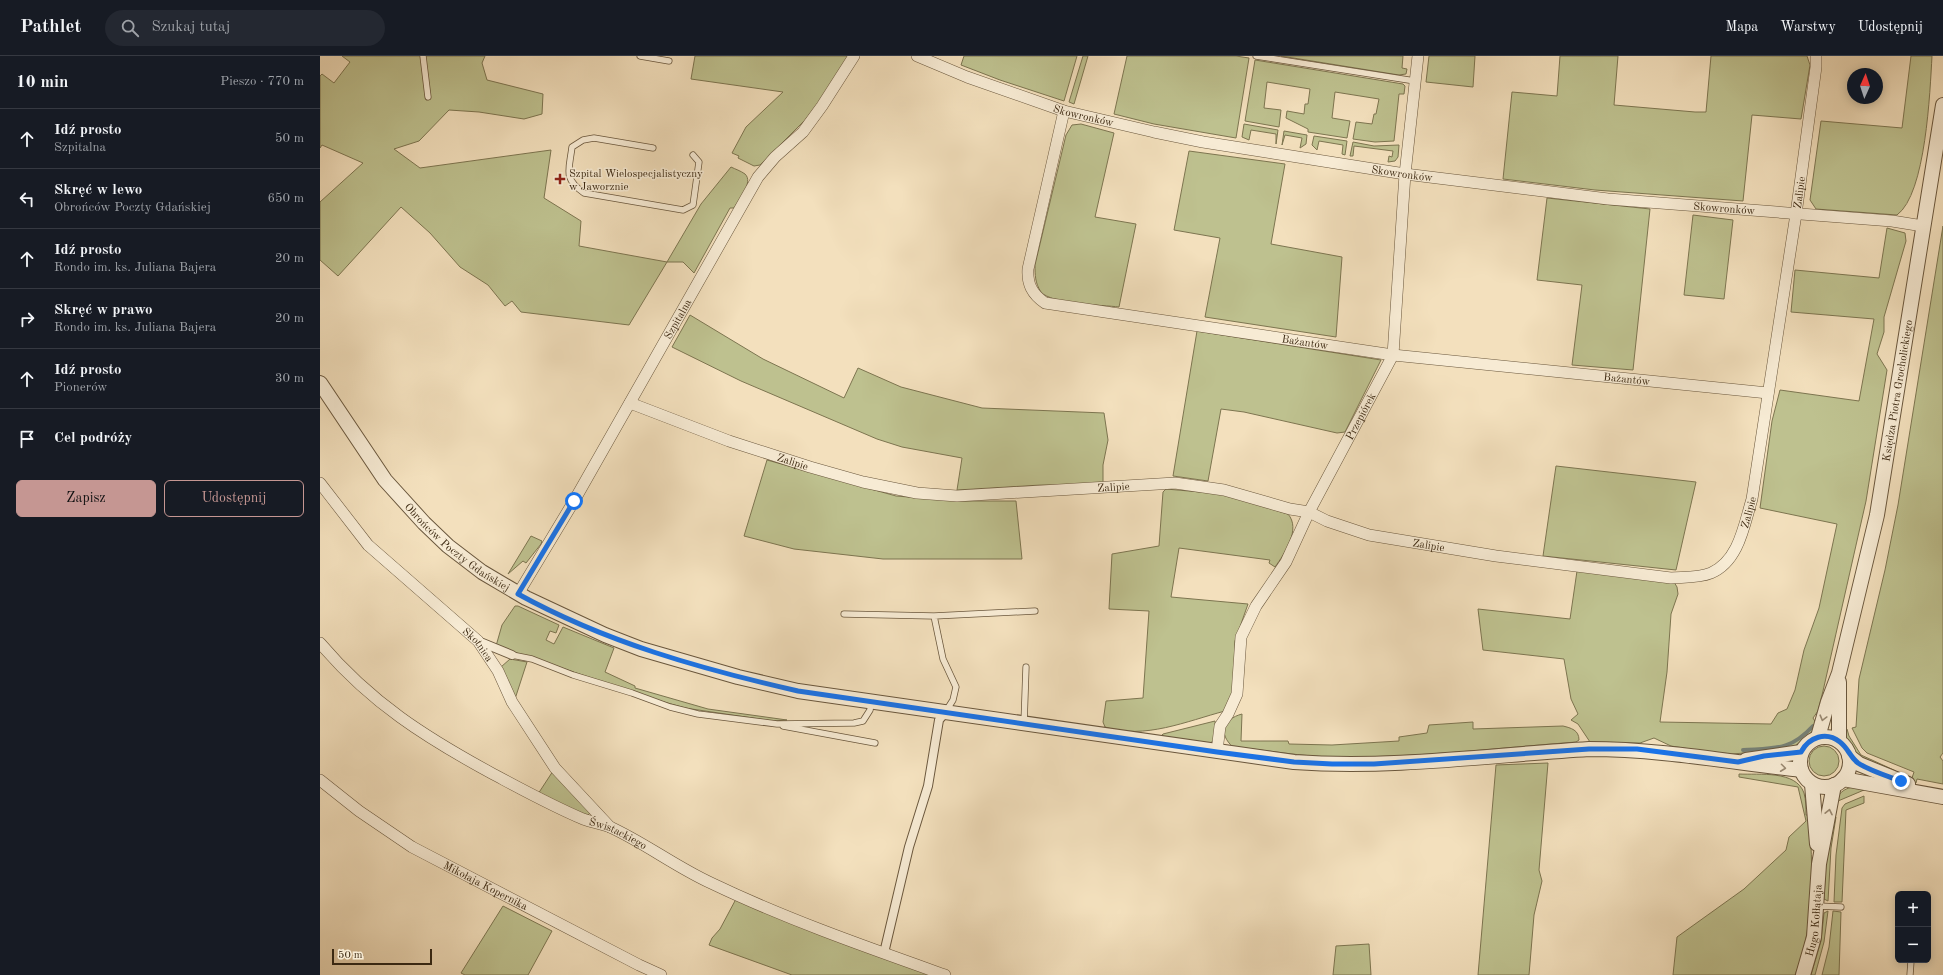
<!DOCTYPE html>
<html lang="pl">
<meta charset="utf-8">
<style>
body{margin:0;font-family:"Old Standard TT",serif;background:#242831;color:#f1f3f6}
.controls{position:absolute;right:12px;bottom:12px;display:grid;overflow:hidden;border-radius:6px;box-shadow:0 2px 10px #0003}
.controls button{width:36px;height:36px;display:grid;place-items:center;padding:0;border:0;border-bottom:1px solid #363941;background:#171b24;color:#f1f3f6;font:20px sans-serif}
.compass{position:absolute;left:1527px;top:12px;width:36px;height:36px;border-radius:50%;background:#171b24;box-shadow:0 2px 10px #0003;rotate:3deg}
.scale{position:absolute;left:12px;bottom:10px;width:100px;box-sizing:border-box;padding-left:4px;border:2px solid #3c2912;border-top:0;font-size:11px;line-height:14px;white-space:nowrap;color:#3c2912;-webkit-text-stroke:3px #f7ebd4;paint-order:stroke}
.stop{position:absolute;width:12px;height:12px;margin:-9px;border:3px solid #1a73e8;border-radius:50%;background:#fff}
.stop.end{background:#1a73e8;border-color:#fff;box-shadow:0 1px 4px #0008}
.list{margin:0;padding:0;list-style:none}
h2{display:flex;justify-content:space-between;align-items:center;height:52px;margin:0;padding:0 16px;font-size:17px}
h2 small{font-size:13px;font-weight:400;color:#9ea1a6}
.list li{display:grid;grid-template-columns:26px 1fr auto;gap:12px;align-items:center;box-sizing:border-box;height:60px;padding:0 16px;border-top:1px solid #363941}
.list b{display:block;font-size:15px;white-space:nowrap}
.list p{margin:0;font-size:13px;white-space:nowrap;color:#9ea1a6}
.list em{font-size:13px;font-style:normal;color:#9ea1a6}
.actions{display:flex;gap:8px;padding:12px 16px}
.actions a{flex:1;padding:9px 0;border:1px solid #c59692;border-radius:6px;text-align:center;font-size:14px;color:#c59692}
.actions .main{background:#c59692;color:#111}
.icon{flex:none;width:22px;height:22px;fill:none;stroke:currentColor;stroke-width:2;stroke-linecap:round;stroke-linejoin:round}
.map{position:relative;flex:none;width:1623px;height:919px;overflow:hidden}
header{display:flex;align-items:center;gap:24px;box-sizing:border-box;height:56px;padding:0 20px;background:#171b24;border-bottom:1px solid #363941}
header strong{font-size:19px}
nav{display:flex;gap:22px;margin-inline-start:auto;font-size:14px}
.search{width:280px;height:36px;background:#242831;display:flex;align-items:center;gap:10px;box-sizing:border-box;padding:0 14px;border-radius:22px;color:#9ea1a6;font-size:15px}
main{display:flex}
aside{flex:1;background:#171b24}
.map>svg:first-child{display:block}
.green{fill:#bec18f;stroke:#7d7550}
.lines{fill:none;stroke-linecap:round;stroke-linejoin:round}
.stream{stroke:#778176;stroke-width:4}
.service-casing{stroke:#6a573d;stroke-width:7}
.pedestrian-casing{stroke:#6a573d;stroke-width:10}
.minor-casing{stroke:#6a573d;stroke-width:12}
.tertiary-casing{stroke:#6a573d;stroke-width:16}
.service{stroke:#f7ebd4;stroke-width:5.5}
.pedestrian{stroke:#f7ebd4;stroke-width:8}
.minor{stroke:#f7ebd4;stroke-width:11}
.tertiary{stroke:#f7ebd4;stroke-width:14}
.oneway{stroke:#9a8a73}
.route{stroke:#1a73e8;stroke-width:5}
.poi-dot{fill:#8f2418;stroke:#f7ebd4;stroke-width:1.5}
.labels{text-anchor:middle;stroke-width:3;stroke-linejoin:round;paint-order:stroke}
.street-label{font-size:11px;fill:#3c2912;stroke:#f7ebd4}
.poi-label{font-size:11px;fill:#3c2912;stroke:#f7ebd4;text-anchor:start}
</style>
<header>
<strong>Pathlet</strong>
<div class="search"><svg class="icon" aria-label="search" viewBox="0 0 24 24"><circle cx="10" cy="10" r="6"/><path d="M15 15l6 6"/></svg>Szukaj tutaj</div>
<nav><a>Mapa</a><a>Warstwy</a><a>Udostępnij</a></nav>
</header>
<main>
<aside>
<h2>10 min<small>Pieszo · 770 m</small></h2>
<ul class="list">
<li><svg class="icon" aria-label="ahead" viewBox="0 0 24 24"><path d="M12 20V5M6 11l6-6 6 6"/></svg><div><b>Idź prosto</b><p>Szpitalna</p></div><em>50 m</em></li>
<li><svg class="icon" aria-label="left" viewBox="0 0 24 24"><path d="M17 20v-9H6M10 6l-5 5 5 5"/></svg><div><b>Skręć w lewo</b><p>Obrońców Poczty Gdańskiej</p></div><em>650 m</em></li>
<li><svg class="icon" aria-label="ahead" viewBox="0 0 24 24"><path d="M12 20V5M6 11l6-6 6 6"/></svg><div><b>Idź prosto</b><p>Rondo im. ks. Juliana Bajera</p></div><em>20 m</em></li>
<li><svg class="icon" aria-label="right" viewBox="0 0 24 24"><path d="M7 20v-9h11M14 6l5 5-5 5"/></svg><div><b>Skręć w prawo</b><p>Rondo im. ks. Juliana Bajera</p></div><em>20 m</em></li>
<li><svg class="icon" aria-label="ahead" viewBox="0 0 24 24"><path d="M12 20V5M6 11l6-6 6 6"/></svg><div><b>Idź prosto</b><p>Pionerów</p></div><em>30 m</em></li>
<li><svg class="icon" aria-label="arrive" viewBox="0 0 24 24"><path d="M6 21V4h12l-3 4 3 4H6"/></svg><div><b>Cel podróży</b></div></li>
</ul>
<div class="actions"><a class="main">Zapisz</a><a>Udostępnij</a></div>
</aside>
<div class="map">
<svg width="1623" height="919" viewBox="0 0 1623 919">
<rect width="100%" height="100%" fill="#f3e0bd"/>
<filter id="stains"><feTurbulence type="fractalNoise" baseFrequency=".005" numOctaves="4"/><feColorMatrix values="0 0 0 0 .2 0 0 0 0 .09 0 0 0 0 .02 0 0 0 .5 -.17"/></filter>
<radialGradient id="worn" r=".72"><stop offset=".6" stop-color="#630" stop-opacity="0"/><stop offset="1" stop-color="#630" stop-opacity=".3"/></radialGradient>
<path class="green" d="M22,0H165L162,7L167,24L223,38L222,58L204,63L159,56L129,54L99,85L74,93L100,112L231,94L224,142L261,165L259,190L347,206L381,148L411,111C415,113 421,115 425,118C434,126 418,145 414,152H410L374,217L363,206H347L309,269L201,256L192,245L185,250L168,229L140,211L110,177L81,151L18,220L0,204V146L43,107L2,89L0,92V20L2,18L14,27L30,6Z
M375,0H528L499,46L485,64L440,109L434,110L418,102L419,100L412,97L426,71L463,36L371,23Z
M644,0H757L744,45L680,24L641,9Z
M763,0H768L754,48L749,46Z
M807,0H916L929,2L916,82L834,68L794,58Z
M961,0H1083L1082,12L1087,13L1086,18L1079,19Z
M1109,0H1155L1153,31L1106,26Z
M1240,0H1298L1294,49L1375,56H1386L1391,0H1487L1490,9L1481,63L1432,59L1423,145L1275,134L1183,123L1192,36L1237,40Z
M1591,0H1612C1610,35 1606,138 1577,159L1496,153L1490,144L1501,65L1582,72Z
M935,4L1083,28L1085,30L1084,38H1079L1074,85L1055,86L1033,83L1036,66L1052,68L1054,58H1056L1059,43L1015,36L1012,62L1030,65L1027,82L988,76V73L966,62L967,55L984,58L985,48H988L990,33L947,26L944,52L961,54L959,71L925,65Z
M761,68L794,77L775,161L816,168L799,251C783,249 731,248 721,236C715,227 715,219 715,209L746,79L752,69Z
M924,68L958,74L956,88V78L931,74L929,84L922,81Z
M964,75L987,79L986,88L980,92L982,82L965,79L962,89Z
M994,80L1027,85L1025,99L1022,98L1023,89L999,85L997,94L992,89Z
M1033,86L1054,90L1079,89L1078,101L1075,105L1068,106L1069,100L1072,101L1073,95L1034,90L1033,100H1030Z
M869,95L965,108L951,188L1022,201L1016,281L885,261L900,182L854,174Z
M1227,142L1330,153L1313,314L1252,309L1262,229L1217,224Z
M1373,159L1413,164L1404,243L1364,239Z
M1623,170V697L1620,701L1623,705V728L1597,723L1596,727L1591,725L1594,716L1547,697L1542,692L1532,672L1536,671L1539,623L1565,514L1578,449Z
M1567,172L1585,177L1586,185L1564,261V276L1557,298L1567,314L1546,445L1503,635L1498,655L1493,662L1496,667L1493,675L1475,690L1436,696L1412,698L1382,695L1351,690L1334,682L1320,687L1270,686L1258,668L1251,664L1258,658L1251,643L1244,603L1163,594L1158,553L1250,563L1257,515L1354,526L1357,531L1358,538L1351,558L1347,616L1340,666L1451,668L1458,657L1467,653L1475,634L1484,594L1499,552L1517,468L1440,452L1452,365L1460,334L1539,345L1554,263L1471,256L1475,214L1559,222Z
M370,259L443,303L524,342L538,312L581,331L662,352L784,357L788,384L783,409V430L721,429L637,434L642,402L582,391L557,383L421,325L352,291Z
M877,275L1061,304L1025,376L1017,377L924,356L901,353L888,425L853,420Z
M447,404L576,440L638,445H696L702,503H563L474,493L424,480Z
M1236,410L1376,426L1356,514L1223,500Z
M846,433L903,438L968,458C981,473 965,497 955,511L949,507L950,504L859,492L851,541L928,548L915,585L914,635L905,655C867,665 824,684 785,671L783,666L786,645L823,642L829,555L789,553L792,498L839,490L843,436Z
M211,480L222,485L221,488L206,507L203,505L188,518Z
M195,550H198L239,569L236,577L230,575L226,584L234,588L243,571L294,592L285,616L315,630V632L388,653L467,664L453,665L365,652L337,644L176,590L182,569Z
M190,603L207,606L195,643L181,611Z
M922,658L921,685H968L969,688L1012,689L1079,685V681L1107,677L1109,669L1153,666V673L1243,670C1251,672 1259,674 1259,684L1256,686C1177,692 1096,702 1016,701C982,701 948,694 913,691C898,678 903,663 922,658Z
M895,665L896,683L890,687L841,680L843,678Z
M1523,673H1527L1529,680L1541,699L1576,715L1578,720L1535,700L1526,684Z
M1489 705a15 15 0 1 1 30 0a15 15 0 1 1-30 0Z
M1228,707L1219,814L1222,825L1214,859L1209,919H1158L1176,709Z
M233,715L270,757L268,759L265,760L218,738Z
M1419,718C1439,719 1476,714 1484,737C1486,744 1486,752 1486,759H1489C1493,810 1495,871 1475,919H1353L1357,881L1424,833L1466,794L1469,781L1486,765L1478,731L1419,721Z
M1543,730L1544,734L1518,745H1515C1522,732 1529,731 1543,730Z
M1544,740V747L1526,754L1522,846H1514L1516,799L1522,752L1525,748Z
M1512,760L1516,761L1511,792L1508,845L1504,843L1506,803Z
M416,843L614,919H472L389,889L392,882L400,873Z
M183,850L232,875L208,919H145L141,917Z
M1508,855L1504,886L1495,919H1491L1501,885L1504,857Z
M1513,855L1521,856L1519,919H1502L1509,891Z
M1049,888L1051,919H1013L1016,890Z"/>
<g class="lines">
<path class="stream" d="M1423,694C1455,692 1470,695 1493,670"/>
<g class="service-casing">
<path id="service" d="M103,0L108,41
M320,0L349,5
M936,0L1095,25
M333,92L274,82L263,84L252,91C249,115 243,122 264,137L363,154L373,149L379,106L373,99
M524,558L614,560L715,555
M614,560L623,603L636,631L633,644L626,655
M192,599L212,603L253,619L312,637L350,651L378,658L457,668L534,667L543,665L550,654L551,647
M704,668L706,611
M463,670L555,687
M1497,850L1521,851
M1590,919L1591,905"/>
</g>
<g class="pedestrian-casing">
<path id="pedestrian" d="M158,585L192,599
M564,897L589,791L608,730L619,664L625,657"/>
</g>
<g class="minor-casing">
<g id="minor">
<path id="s1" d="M597,0L647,21L744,55L834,76L883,86L1085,118L1288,143L1572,165L1603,170"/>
<path id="s2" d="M744,55L708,213C707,228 712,238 725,247L1073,299L1448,337"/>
<path id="s3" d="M310,347L409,385L490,411L543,426L597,437L637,440L855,427L904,434L970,453L989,456L1007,465L1049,479L1176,500L1351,522C1365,521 1379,522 1391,517C1419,505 1424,469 1432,443L1476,158L1496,11V0"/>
<path id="s4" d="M0,427L48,489L158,585L178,615L192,646L235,712L290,771"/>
<path id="s5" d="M198,538L254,445L438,121L455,101L483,76L502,50L534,0"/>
<path id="s6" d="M0,587C51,647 105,681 173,718C203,734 232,750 263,763C272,766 282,768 290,771C325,787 356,811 391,827C466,863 546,891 625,919"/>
<path id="s7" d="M897,695L900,670L908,658L917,638L921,581L936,550L966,506L989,456L1073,299L1085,118L1098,0"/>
<path id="s8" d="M0,724L39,755L92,791L319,909L341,919"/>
</g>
</g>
<g class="tertiary-casing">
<g id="tertiary">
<path id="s9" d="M0,327L65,424L104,467L128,490L162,516L206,542L285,579L321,593L418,621L478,635L974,706C1072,713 1171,699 1269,693C1340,693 1410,706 1481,714"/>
<circle cx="1505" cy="706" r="25"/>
<path id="s10" d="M1498,681L1508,646L1519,617L1557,459L1623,49"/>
<path d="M1519,685V626"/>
<path d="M1529,700L1539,708L1588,728"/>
<path d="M1426,704L1481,696"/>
<path d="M1523,723L1623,741"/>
<path d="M1492,728L1497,788"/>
<path id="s11" d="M1483,919L1494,881L1499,808L1514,729"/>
</g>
</g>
<use href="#service" class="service"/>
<use href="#pedestrian" class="pedestrian"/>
<use href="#minor" class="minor"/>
<use href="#tertiary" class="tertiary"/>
</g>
<defs><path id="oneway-chevron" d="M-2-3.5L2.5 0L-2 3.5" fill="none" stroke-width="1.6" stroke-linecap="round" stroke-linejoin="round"/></defs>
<g class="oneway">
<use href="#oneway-chevron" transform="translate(1503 662) rotate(105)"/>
<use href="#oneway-chevron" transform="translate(1463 712) rotate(7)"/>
<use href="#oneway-chevron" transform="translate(1509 756) rotate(-78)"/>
</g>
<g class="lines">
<path class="route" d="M254,445L198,538C285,586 381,613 478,635L897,696L974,706L1012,708H1054L1269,693H1317L1418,706L1444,700L1481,696C1489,681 1506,675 1520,686C1528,692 1530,701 1538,707C1550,715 1567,720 1581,725"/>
</g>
<path class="poi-dot" d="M238 117h4v4h4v4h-4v4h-4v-4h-4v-4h4z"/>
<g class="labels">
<g class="street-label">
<text dy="4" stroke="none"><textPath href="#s1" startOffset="177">Skowronków</textPath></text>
<text dy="4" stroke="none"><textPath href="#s1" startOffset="501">Skowronków</textPath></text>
<text dy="4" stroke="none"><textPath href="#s3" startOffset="1505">Zalipie</textPath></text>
<text dy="4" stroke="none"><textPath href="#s1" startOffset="825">Skowronków</textPath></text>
<text dy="4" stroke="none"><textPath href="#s5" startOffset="318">Szpitalna</textPath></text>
<text dy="4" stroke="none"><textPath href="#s2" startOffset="465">Bażantów</textPath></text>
<text dy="4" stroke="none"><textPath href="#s2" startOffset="789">Bażantów</textPath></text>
<text dy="4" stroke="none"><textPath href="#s10" startOffset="356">Księdza Piotra Grocholickiego</textPath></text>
<text dy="4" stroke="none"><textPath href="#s7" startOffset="370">Przepiórek</textPath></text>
<text dy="4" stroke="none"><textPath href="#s3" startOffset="173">Zalipie</textPath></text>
<text dy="4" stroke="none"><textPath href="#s3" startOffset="498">Zalipie</textPath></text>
<text dy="4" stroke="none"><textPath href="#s3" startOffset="1181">Zalipie</textPath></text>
<text dy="4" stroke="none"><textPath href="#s3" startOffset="822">Zalipie</textPath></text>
<text dy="4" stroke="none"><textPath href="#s9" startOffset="216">Obrońców Poczty Gdańskiej</textPath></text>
<text dy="4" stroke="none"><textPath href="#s4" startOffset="227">Skotnica</textPath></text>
<text dy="4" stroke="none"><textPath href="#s6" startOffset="357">Świstackiego</textPath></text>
<text dy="4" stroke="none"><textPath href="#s8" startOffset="197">Mikołaja Kopernika</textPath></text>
<text dy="4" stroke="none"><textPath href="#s11" startOffset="56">Hugo Kołłątaja</textPath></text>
</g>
<g class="poi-label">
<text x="249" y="121">Szpital Wielospecjalistyczny<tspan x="249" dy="13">w Jaworznie</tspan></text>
</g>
</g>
<rect width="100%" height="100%" filter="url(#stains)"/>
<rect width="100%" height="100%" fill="url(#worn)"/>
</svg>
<div class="controls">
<button>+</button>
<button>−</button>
</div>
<svg class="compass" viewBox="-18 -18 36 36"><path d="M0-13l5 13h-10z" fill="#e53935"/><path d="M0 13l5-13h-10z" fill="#9ea1a6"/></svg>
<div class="scale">50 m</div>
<div class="stop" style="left:254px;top:445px"></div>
<div class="stop end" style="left:1581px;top:725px"></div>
</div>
</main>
